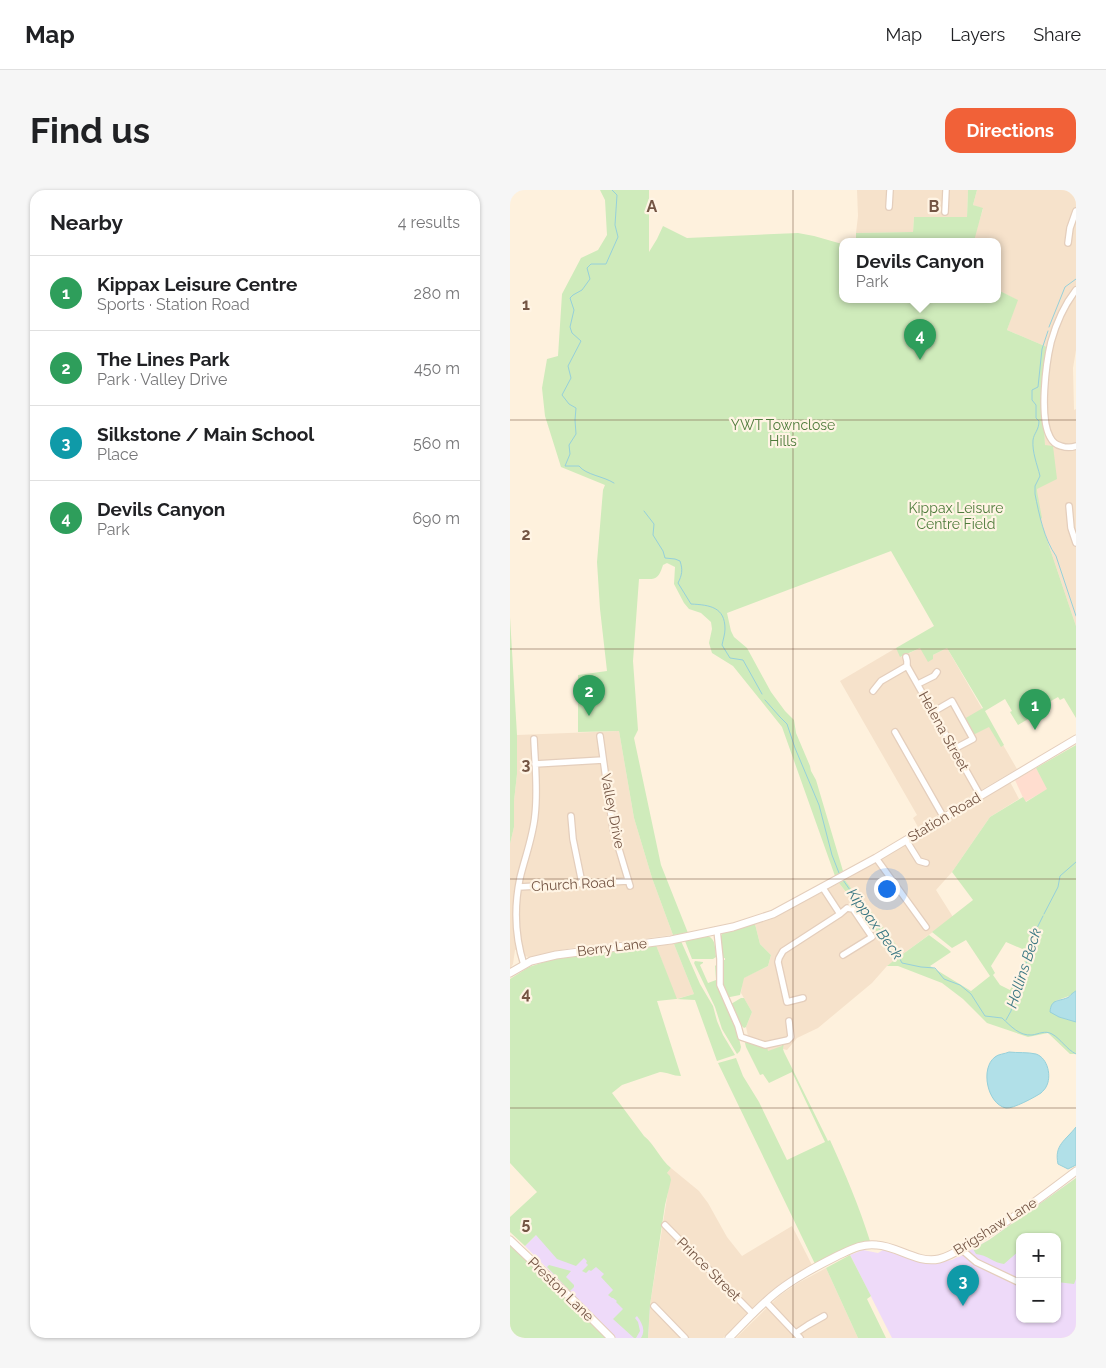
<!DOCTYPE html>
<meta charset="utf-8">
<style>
body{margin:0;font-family:Raleway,sans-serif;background:#f6f6f6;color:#202124}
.controls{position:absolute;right:15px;bottom:15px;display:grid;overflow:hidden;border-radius:10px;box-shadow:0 1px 4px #0004}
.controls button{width:45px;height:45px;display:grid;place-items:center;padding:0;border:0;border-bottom:1px solid #e0e0e0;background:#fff;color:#202124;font:25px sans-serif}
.you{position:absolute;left:376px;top:698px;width:18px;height:18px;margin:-12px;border:4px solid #fff;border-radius:50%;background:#1a73e8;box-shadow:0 0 0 8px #1a73e833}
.badge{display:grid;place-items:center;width:32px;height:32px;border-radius:50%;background:#f16138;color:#fff;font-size:16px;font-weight:700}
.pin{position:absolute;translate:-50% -41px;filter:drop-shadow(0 1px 2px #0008)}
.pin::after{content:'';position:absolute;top:26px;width:18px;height:15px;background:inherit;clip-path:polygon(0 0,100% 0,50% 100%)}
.popup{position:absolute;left:329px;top:48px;width:162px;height:65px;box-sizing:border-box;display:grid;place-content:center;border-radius:10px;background:#fff;filter:drop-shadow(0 1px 4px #0005);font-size:16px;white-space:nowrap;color:#757577}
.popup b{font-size:19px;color:#202124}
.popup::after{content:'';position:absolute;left:50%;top:100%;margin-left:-10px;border:10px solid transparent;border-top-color:#fff}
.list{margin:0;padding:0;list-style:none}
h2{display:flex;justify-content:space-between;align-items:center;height:65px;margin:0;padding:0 20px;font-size:21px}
h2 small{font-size:16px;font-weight:400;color:#757577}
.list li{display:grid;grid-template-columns:32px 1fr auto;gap:15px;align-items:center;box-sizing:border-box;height:75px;padding:0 20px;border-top:1px solid #e0e0e0}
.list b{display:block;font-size:19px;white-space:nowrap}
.list p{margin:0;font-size:16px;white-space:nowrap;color:#757577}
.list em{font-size:16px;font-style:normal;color:#757577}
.map{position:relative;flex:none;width:566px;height:1148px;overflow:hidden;border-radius:15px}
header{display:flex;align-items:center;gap:30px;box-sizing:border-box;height:70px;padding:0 25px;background:#fff;border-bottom:1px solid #e0e0e0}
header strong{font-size:24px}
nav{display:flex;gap:28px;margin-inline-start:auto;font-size:18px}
.intro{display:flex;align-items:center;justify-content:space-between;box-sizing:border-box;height:120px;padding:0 30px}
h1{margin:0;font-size:35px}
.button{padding:12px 22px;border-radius:15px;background:#f16138;color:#fff;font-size:18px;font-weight:700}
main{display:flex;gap:30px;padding:0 30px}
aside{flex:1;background:#fff;border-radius:15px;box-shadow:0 1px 4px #0004}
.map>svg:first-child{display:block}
.residential{fill:#f6e2cb}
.commercial{fill:#ffddcf}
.education{fill:#eedaf9;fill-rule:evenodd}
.green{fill:#cfebbb;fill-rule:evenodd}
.water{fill:#b1e0e8;stroke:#96d0da}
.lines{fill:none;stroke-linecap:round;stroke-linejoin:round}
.stream{stroke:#96d0da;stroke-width:1}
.minor-casing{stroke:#e4cebc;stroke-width:8}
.tertiary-casing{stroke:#e4cebc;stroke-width:9}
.minor{stroke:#fff;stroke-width:5.5}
.tertiary{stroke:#fff;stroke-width:7}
.grid{fill:none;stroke:#745544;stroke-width:1;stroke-opacity:0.55}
.labels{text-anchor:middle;stroke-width:4.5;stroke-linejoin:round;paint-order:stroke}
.park-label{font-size:14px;fill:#4e7b3b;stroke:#fff4e4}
.street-label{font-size:14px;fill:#745544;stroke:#fff4e4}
.water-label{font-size:15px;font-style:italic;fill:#3a7783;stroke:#fff4e4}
.grid-label{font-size:16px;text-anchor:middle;font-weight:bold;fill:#745544;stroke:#fff4e4;stroke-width:4.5;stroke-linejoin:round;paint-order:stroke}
</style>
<header>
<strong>Map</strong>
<nav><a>Map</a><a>Layers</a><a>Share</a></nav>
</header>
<div class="intro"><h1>Find us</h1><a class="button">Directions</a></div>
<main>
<aside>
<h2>Nearby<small>4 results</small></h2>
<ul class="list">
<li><span class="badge" style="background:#2e9e5b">1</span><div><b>Kippax Leisure Centre</b><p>Sports · Station Road</p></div><em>280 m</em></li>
<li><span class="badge" style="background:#2e9e5b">2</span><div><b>The Lines Park</b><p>Park · Valley Drive</p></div><em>450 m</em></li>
<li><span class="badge" style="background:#0f9aa8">3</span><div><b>Silkstone / Main School</b><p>Place</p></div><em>560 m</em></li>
<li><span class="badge" style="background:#2e9e5b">4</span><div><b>Devils Canyon</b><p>Park</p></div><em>690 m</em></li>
</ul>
</aside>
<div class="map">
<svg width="566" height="1148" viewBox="0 0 566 1148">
<rect width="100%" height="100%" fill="#fef1dd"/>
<path class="residential" d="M347,0H458L457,27H404L403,42L346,43L348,26Z
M467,0H566V160L563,178L564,220L566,219V436L531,332L525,299L535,256L532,190L537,157L497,140L507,110L488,100V51H463L473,19L463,15Z
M386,458L391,467L410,458L422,466L423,465L437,458L507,579L408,637L403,628L407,625L330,491Z
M109,541L124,628L142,688L163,745L68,757L46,761L21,768L15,766L12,758L5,760L3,774L0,779V654L4,637V611L7,584V545Z
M500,592L509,609L480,627L442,682L426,700L443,727L393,764L348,705L346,706L335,690Z
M329,693L387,769L377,776L362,793L308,838L287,848L277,860L273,859L258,861L239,851L236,837L242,822L231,803L233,788L258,776L261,765L250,754L245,734L261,729Z
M164,754L184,804L166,809L146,755Z
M161,978L189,1001L198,1013L217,1047L232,1066L282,1036L302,1075L270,1094L213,1148H138L140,1115L159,995L157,983Z
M316,1078L348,1148H226L269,1106L288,1093Z"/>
<path class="commercial" d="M526,578L538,599L515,612L505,590Z"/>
<path class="education" d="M566,988V1148H382L340,1065L353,1060L368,1063L373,1060L416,1073L442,1070L479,1050ZM510,1047H547V1129H510Z
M92,1025L140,1115L138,1148H106L15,1056L26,1045Z"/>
<path class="green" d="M90,0H139V62L147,49L153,36L177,48L288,43L304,46L332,54V109H488V100L508,110L497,140L537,157L532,190L535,255L543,256L547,289L527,299V301L532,328L531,329V332L566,436V528L554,508L550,510L548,507L534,515L535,519L508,535L500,522L502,521L495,509L475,521L494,555L491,557L479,537L463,545L454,529L473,518L437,458L423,465V469L418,472L410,458L390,467L386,458L424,436L381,361L217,423L221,441L224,447L237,458L261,502L275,521L284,530L286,543L300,576L301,581L306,590L333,681L325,686L272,537L223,476L202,463L199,453L202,439L201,432L191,423L179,419L174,413L164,394L165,377L157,373L153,375C148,391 145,389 129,389L123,471L128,540L124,548L151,675L178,743L163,745L142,688L124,628L109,541L68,542V485L97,481L90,419L87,372L93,300L95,295L51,277L35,226L32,198L37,169L48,166L52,104L71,68L88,60L97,45L95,10Z
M458,0H467L463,15L473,18L464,51H346V43L403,42L404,27H457Z
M0,427L7,545V584L4,611V637L0,654Z
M566,555V801L559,806L545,811L549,827L566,832V864H560L538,843L518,847L477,833L453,809L432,793L388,776H377L387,768L329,693L335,690L346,705L348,704L393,764L419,745L439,760L441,762L420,776L461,801L480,786L456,750L442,758L422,742L463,710L442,682L480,627L513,607L516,612L537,599L526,578ZM496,752L517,761L514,773L500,800L490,795L483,785L485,783L481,776Z
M245,734L250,754L261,765L258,776L234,788L230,805L220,807H217L213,797L212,770H215V768H212L211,746L213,742Z
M198,746C206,749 205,759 206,767L203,769H182L175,751Z
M171,751L190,794L203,816L207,831L213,845L225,865L207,871L185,810L166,809L147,811L171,886C163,886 157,882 150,882L112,895L102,903L134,946C145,955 150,969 161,978L157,983L160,986L161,990L155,1015L140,1115L138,1148H131C136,1140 132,1133 127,1126L125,1128L128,1132L130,1141L126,1148H124L103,1129L113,1119L106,1112L107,1111L103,1108H102L98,1105L103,1100L91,1087L94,1084L86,1077L81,1081L79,1080L76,1083L72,1081L78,1075L76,1073L77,1071L74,1068L66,1076L47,1069L26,1045L15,1056L0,1042V1027L27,1002L0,973V789L19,777L46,768L146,755L167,809L184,804L164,754Z
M185,771L193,772V773L190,775L198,793L206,790L205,776L208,773L207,790L227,840L231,857L230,861L227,864L212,839L205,817L184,773Z
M231,808H234L242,822L236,837L234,838L229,833L221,814Z
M236,851L257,857L258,861L272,856V852H274L273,859L274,862L318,951L320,950C335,983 349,1016 360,1051L340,1056L305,1074L208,873L226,868L233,886L249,912L277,970L315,952L282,882L259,893L253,884L250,885L236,857L235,853Z
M566,988V1089L564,1094L547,1092V1047H510V1062L509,1061L494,1074C484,1073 477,1065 466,1064L463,1059L479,1050Z
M0,1054L36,1087L35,1088L53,1107L55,1105L97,1148H0Z
M340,1065L361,1106L357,1109L376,1148H348L316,1078Z
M39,1075L61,1081L56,1087L64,1095V1097L60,1101L37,1077Z"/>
<path class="water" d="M566,801V832L549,827L540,822C541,808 549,812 559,807C559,806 565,801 566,801Z
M499,862C507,863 518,862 526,864C538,868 542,887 536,897C536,898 532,902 531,903C525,907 503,919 496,918C477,914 470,878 485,867C488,864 495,864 499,862Z
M566,937V975L558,979L548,974C544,955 555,951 566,937Z"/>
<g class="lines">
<path class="stream" d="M102,0L107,5L105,35L108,47L96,74H81L77,78L80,89L72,100L63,105L60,108L64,120L60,137L62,143L71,151L58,176L61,188L52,205L59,214L66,218L65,230L66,244L59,255L60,264L55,276H69C76,285 93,286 104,293
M539,137L555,97L566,89
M538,141L532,159L528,197L522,200V210L526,215V228L529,231C529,240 524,243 523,250C522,262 527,274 530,286L525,296V304C529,324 534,349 546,366L566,426
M134,321L144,334L143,345L153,361L155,368L165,369L170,371C173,380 172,385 168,393L181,414C200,415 215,417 215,439C215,444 213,450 212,455L220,468L233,470L252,504
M255,510L270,527L277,534L285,558L309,615L322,665L329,683
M333,690L361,730L380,750L392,773L411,777L425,778L434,789L450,795L461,804L475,826L492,828C501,836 509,846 522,845C529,844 535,840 542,844C551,849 556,859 566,864
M534,724L548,697L550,686L566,672
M496,830L501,821L508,794L511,791L515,775L519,768L520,761L524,751L525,742L533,726"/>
<g class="minor-casing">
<path id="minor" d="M379,17L380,0
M435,22L436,0
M558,53L560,38L566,21
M566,100C555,114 546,134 541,152C536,173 529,227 540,247C542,251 546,255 551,256C557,258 561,258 566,256
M559,316L561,338L566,353
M396,467L397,471V476L470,605
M408,494L424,486L427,482
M363,501L371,491L397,476
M423,522L442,511L463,549L444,559
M385,542L434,628
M90,546L103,639L120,696
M25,574L93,570
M61,626L63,649L72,693
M396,650L409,671L416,673
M366,668L416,737
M9,697L118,691
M330,724L337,718L343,719L362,747L333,765
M207,740L210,769V795L228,836L231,847L255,855L278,850L281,847L279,831
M14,775C5,747 4,717 10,688C15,667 23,647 25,625C28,600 25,574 24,549
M293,808L277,812L268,772L269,768L273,761L330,724L313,698
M155,1035L243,1124
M451,1059L466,1072L510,1093
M256,1112L290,1148
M144,1116L175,1148
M286,1143L298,1135L314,1126"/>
</g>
<g class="tertiary-casing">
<path id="tertiary" d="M0,783L21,771L46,765L161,750L223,737L263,724L366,668L566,549
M0,1050L58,1105L101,1148
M219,1148C235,1132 250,1115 268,1101C286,1087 307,1076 327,1066C340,1060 352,1053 367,1055C387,1056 408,1074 429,1069C441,1066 452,1058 463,1052C499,1032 533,1006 566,981"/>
</g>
<use href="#minor" class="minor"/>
<use href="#tertiary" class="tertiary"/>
</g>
<path class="grid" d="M283,0V1148M0,230H566M0,459H566M0,689H566M0,918H566"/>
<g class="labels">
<g class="park-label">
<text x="273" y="240">YWT Townclose<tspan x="273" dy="16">Hills</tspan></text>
<text x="446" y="323">Kippax Leisure<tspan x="446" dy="16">Centre Field</tspan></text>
</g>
<g class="street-label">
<text transform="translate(434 541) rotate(61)" y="5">Helena Street</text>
<text transform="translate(103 621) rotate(79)" y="5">Valley Drive</text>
<text transform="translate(434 627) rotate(-31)" y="5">Station Road</text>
<text transform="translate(63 694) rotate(-3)" y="5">Church Road</text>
<text transform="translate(102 757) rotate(-7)" y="5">Berry Lane</text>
<text transform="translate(485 1036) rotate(-32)" y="5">Brigshaw Lane</text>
<text transform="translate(199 1079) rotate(45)" y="5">Prince Street</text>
<text transform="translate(51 1099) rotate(44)" y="5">Preston Lane</text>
</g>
<g class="water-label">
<text transform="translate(365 734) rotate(54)" y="5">Kippax Beck</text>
<text transform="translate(514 778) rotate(-72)" y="5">Hollins Beck</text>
</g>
</g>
<g class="grid-label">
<text x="142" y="22">A</text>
<text x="424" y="22">B</text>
<text x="16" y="120">1</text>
<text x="16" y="350">2</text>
<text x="16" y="580">3</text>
<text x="16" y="809">4</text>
<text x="16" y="1039">5</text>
</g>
</svg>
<div class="controls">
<button>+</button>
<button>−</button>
</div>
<div class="you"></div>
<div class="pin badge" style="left:525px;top:540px;background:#2e9e5b">1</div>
<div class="pin badge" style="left:79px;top:526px;background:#2e9e5b">2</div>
<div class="pin badge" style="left:453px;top:1116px;background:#0f9aa8">3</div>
<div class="pin badge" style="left:410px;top:170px;background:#2e9e5b">4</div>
<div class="popup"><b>Devils Canyon</b>Park</div>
</div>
</main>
